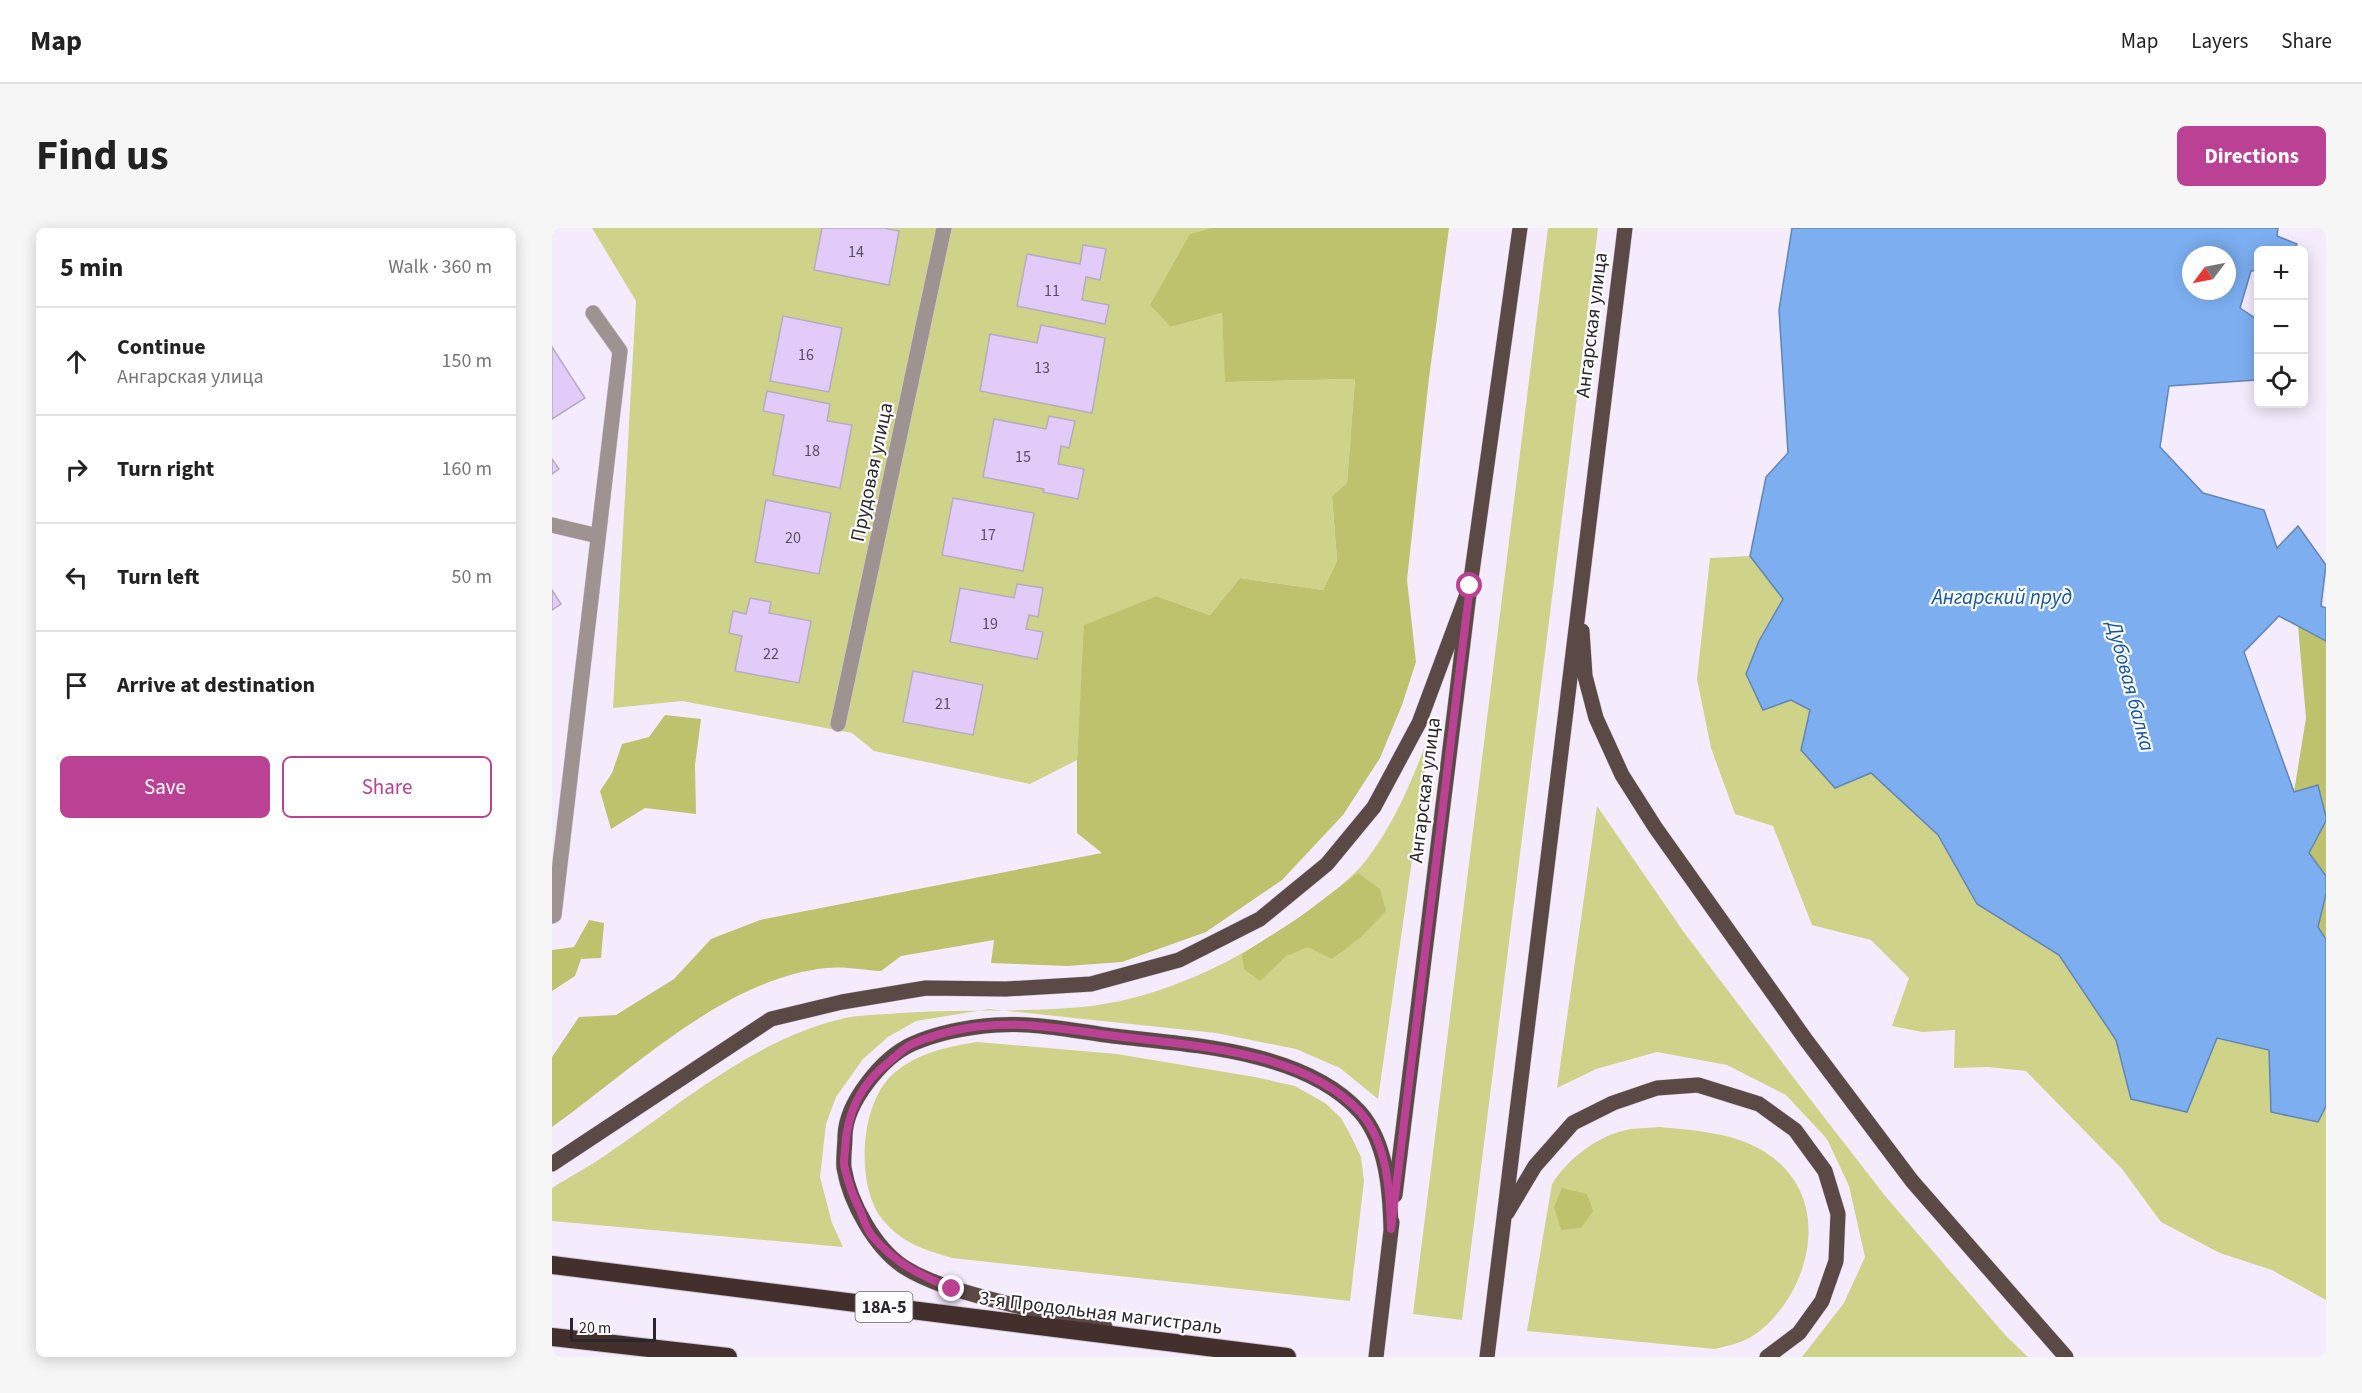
<!DOCTYPE html>
<meta charset="utf-8">
<style>
body{margin:0;font-family:"Source Sans 3",sans-serif;background:#f6f6f6;color:#222}
.controls{position:absolute;right:18px;top:18px;display:grid;overflow:hidden;border-radius:9px;box-shadow:0 3px 15px #0003}
.controls button{width:54px;height:54px;display:grid;place-items:center;padding:0;border:0;border-bottom:2px solid #e0e0e0;background:#fff;color:#222;font:30px sans-serif}
.compass{position:absolute;left:1630px;top:18px;width:54px;height:54px;border-radius:50%;background:#fff;box-shadow:0 3px 15px #0003;rotate:238deg}
.scale{position:absolute;left:18px;bottom:15px;width:86px;box-sizing:border-box;padding-left:6px;border:3px solid #2a262e;border-top:0;font-size:16px;line-height:21px;white-space:nowrap;color:#2a262e;-webkit-text-stroke:4px #fdfdfd;paint-order:stroke}
.stop{position:absolute;width:18px;height:18px;margin:-14px;border:4px solid #bb4194;border-radius:50%;background:#fff}
.stop.end{background:#bb4194;border-color:#fff;box-shadow:0 2px 6px #0008}
.list{margin:0;padding:0;list-style:none}
h2{display:flex;justify-content:space-between;align-items:center;height:78px;margin:0;padding:0 24px;font-size:26px}
h2 small{font-size:20px;font-weight:400;color:#767676}
.list li{display:grid;grid-template-columns:39px 1fr auto;gap:18px;align-items:center;box-sizing:border-box;height:108px;padding:0 24px;border-top:2px solid #e0e0e0}
.list b{display:block;font-size:22px;white-space:nowrap}
.list p{margin:0;font-size:20px;white-space:nowrap;color:#767676}
.list em{font-size:20px;font-style:normal;color:#767676}
.actions{display:flex;gap:12px;padding:18px 24px}
.actions a{flex:1;padding:14px 0;border:2px solid #bb4194;border-radius:9px;text-align:center;font-size:21px;color:#bb4194}
.actions .main{background:#bb4194;color:#fff}
.icon{flex:none;width:33px;height:33px;fill:none;stroke:currentColor;stroke-width:2;stroke-linecap:round;stroke-linejoin:round}
.map{position:relative;flex:none;width:1774px;height:1129px;overflow:hidden;border-radius:9px}
header{display:flex;align-items:center;gap:36px;box-sizing:border-box;height:84px;padding:0 30px;background:#fff;border-bottom:2px solid #e0e0e0}
header strong{font-size:28px}
nav{display:flex;gap:33px;margin-inline-start:auto;font-size:21px}
.intro{display:flex;align-items:center;justify-content:space-between;box-sizing:border-box;height:144px;padding:0 36px}
h1{margin:0;font-size:42px}
.button{padding:15px 27px;border-radius:9px;background:#bb4194;color:#fff;font-size:21px;font-weight:700}
main{display:flex;gap:36px;padding:0 36px}
aside{flex:1;background:#fff;border-radius:9px;box-shadow:0 3px 15px #0003}
.map>svg:first-child{display:block}
.green{fill:#ced389}
.forest{fill:#bec26c}
.water{fill:#7caef0;stroke:#6385b6;stroke-width:1.5;fill-rule:evenodd}
.building{fill:#e2cbf8;stroke:#b6acc0;stroke-width:1.5}
.lines{fill:none;stroke-linecap:round;stroke-linejoin:round}
.minor-casing{stroke:#d0c8d7;stroke-width:16}
.major-casing{stroke:#d0c8d7;stroke-width:16}
.highway-casing{stroke:#d0c8d7;stroke-width:20}
.minor{stroke:#9e9391;stroke-width:15}
.major{stroke:#5b4945;stroke-width:15}
.highway{stroke:#432f2c;stroke-width:18}
.route{stroke:#bb4194;stroke-width:8}
.labels{text-anchor:middle;stroke-width:4.5;stroke-linejoin:round;paint-order:stroke}
.number-label{font-size:16px;fill:#584f60}
.shield{fill:#fdfdfd;stroke:#69666c;stroke-width:1.5}
.shield-label{font-size:18px;font-weight:bold;fill:#2a262e}
.street-label{font-size:20px;fill:#2a262e;stroke:#fdfdfd}
.water-label{font-size:21px;font-style:italic;fill:#1455a2;stroke:#fdfdfd}
</style>
<header>
<strong>Map</strong>
<nav><a>Map</a><a>Layers</a><a>Share</a></nav>
</header>
<div class="intro"><h1>Find us</h1><a class="button">Directions</a></div>
<main>
<aside>
<h2>5 min<small>Walk · 360 m</small></h2>
<ul class="list">
<li><svg class="icon" aria-label="ahead" viewBox="0 0 24 24"><path d="M12 20V5M6 11l6-6 6 6"/></svg><div><b>Continue</b><p>Ангарская улица</p></div><em>150 m</em></li>
<li><svg class="icon" aria-label="right" viewBox="0 0 24 24"><path d="M7 20v-9h11M14 6l5 5-5 5"/></svg><div><b>Turn right</b></div><em>160 m</em></li>
<li><svg class="icon" aria-label="left" viewBox="0 0 24 24"><path d="M17 20v-9H6M10 6l-5 5 5 5"/></svg><div><b>Turn left</b></div><em>50 m</em></li>
<li><svg class="icon" aria-label="arrive" viewBox="0 0 24 24"><path d="M6 21V4h12l-3 4 3 4H6"/></svg><div><b>Arrive at destination</b></div></li>
</ul>
<div class="actions"><a class="main">Save</a><a>Share</a></div>
</aside>
<div class="map">
<svg width="1774" height="1129" viewBox="0 0 1774 1129">
<rect width="100%" height="100%" fill="#f4ebfc"/>
<path class="green" d="M40,0H659L638,6L619,99L670,85L674,154L803,151L795,255L780,268L785,333L771,362L688,350L658,387L604,368L533,397L525,532L478,556L322,523L300,505L130,473L61,480L84,73Z
M996,0H1046L910,1092L861,1086Z
M1198,328L1231,371L1207,413L1194,446L1211,482L1239,472L1258,483L1319,545L1386,607L1425,676L1507,727L1564,812L1579,871L1665,810L1717,822L1766,894L1774,878V1072L1720,1042L1668,1025L1609,994L1570,941L1474,843L1436,839L1402,840L1403,802L1370,804L1340,798L1357,750L1319,712L1260,697L1221,598L1183,586L1159,520L1145,451L1158,330Z
M878,505L826,871L788,840L744,821L664,805L437,781L364,793L336,809L311,831L284,869L274,896L268,949L280,995L291,1019L0,993V960C19,948 40,937 58,924C130,875 202,812 289,791C304,787 321,787 336,786C400,780 466,785 530,779C614,771 698,727 764,677C780,665 798,651 811,636C842,598 861,550 878,505Z
M1045,578L1131,703L1251,862L1334,969L1455,1109L1476,1129H1250L1292,1075L1313,1029L1297,958L1275,911L1234,867L1175,837L1105,824L1044,841L1005,860Z
M425,814L565,826L703,849L743,858L773,875L789,890L800,910L809,929L812,953L798,1073L400,1030C371,1021 351,1016 330,991C303,957 308,875 341,846C365,825 394,819 425,814Z
M1108,899C1148,903 1193,905 1225,933C1279,979 1257,1062 1209,1102C1195,1114 1179,1117 1163,1121L975,1103L1000,956C1016,930 1048,906 1079,901C1089,900 1098,900 1108,899Z"/>
<path class="forest" d="M659,0H897L877,150L855,352L864,434L850,477L828,530L791,587L730,652L654,704L570,734L515,738L439,735L442,712L349,728L329,743C312,742 292,738 274,740C172,751 80,842 0,899V829L27,789L64,787L122,751L159,711L208,692L550,625L525,605V532L532,397L604,368L658,387L688,350L771,362L785,333L780,268L795,255L803,151L673,154L670,85L619,99L598,77L638,6Z
M1746,398L1774,413V589L1766,557L1742,564L1754,490Z
M113,487L149,491L143,537L144,586L93,580L59,601L48,563L60,545L70,516L97,509Z
M1774,593V648L1757,626Z
M806,645L828,661L834,683L809,709L780,731L756,719L734,728L708,753L692,741L690,726L748,689Z
M1774,666V711L1766,699Z
M37,692L52,695L49,730L29,731L23,748L0,763V722L22,719Z
M1010,960L1035,966L1041,983L1029,1000L1009,1002L1002,979Z"/>
<path class="water" d="M1240,0H1726L1725,8L1745,16L1741,22H1706V42L1699,43L1688,80L1706,92V146L1704,152L1617,158L1608,219L1651,265L1712,282L1725,320L1746,298L1774,337L1769,378L1774,380V413L1727,388L1692,424L1742,564L1766,557L1774,589V593L1757,625L1774,648V666L1766,699L1774,711V878L1766,894L1719,884L1717,822L1665,810L1635,884L1579,871L1564,812L1507,727L1425,676L1386,607L1319,545L1283,560L1249,522L1258,482L1239,472L1211,482L1194,446L1207,413L1231,371L1198,328L1214,249L1236,225L1227,82ZM1639,27H1675V63H1639Z"/>
<path class="building" d="M270,0H332L347,3L337,57L262,42Z
M531,17L554,21L548,52L534,49L530,72L557,77L553,96L465,78L475,26L528,36Z
M231,88L290,100L277,164L218,153Z
M489,97L553,110L540,185L428,163L438,106L485,115Z
M0,119L33,170L0,191Z
M215,163L278,176L275,193L300,197L288,260L221,247L232,187L211,183Z
M497,188L523,193L517,220L509,218L506,236L532,241L526,271L491,264L492,261L431,249L442,191L494,201Z
M0,231L7,241L0,246Z
M401,270L482,285L471,343L390,327Z
M214,272L279,285L267,346L203,334Z
M465,356L491,360L486,389L477,387L474,401L491,404L485,431L398,414L408,360L462,370Z
M0,362L9,376L0,382Z
M198,370L219,374L217,385L259,393L247,455L183,443L190,408L177,405L181,383L194,386Z
M361,443L431,457L421,507L351,494Z"/>
<g class="lines">
<g class="minor-casing">
<path id="minor" d="M0,297L46,308
M286,496L392,0
M0,688L2,687L68,123L41,85"/>
</g>
<g class="major-casing">
<path id="major" d="M1030,403L1033,448L1044,490L1070,547L1103,599L1254,812L1360,953L1514,1129
M0,936L219,791L290,774L374,760L454,761L539,756L627,732L708,691L775,636L822,579L867,495L918,358
M843,967L918,358L968,0
M955,985L983,938L1021,895L1061,875L1105,860L1146,857L1207,876L1243,902L1273,943L1286,986L1284,1033L1270,1073L1247,1105L1215,1129
M553,1099C514,1091 476,1081 438,1071C409,1063 377,1055 352,1039C323,1020 298,975 292,940C291,930 293,918 293,908C294,874 330,830 360,816C385,805 416,799 444,797C482,794 523,803 561,808C638,817 752,822 808,884C835,915 838,963 839,1001
M824,1129L840,994
M935,1129L1073,0"/>
</g>
<g class="highway-casing">
<path id="highway" d="M0,1037L735,1129
M0,1109L176,1129"/>
</g>
<use href="#minor" class="minor"/>
<use href="#major" class="major"/>
<use href="#highway" class="highway"/>
</g>
<g class="lines">
<path class="route" d="M400,1061C367,1046 345,1037 321,1009C314,1001 311,989 307,980C301,968 296,954 293,941C291,936 292,929 293,923C294,886 308,856 338,833C345,827 352,820 360,816C385,805 417,798 445,797C484,795 524,803 563,808C641,818 750,822 808,884C835,914 838,963 839,1001L918,358"/>
</g>
<g class="labels">
<g class="number-label">
<text x="304" y="29">14</text>
<text x="500" y="68">11</text>
<text x="254" y="132">16</text>
<text x="490" y="145">13</text>
<text x="260" y="228">18</text>
<text x="471" y="234">15</text>
<text x="436" y="312">17</text>
<text x="241" y="315">20</text>
<text x="438" y="401">19</text>
<text x="219" y="431">22</text>
<text x="391" y="481">21</text>
</g>
<rect class="shield" x="303.5" y="1064" width="57" height="30" rx="4.5"/>
<g class="shield-label">
<text x="332" y="1085">18А-5</text>
</g>
<g class="street-label">
<text transform="translate(1039 97) rotate(-83)" y="7">Ангарская улица</text>
<text transform="translate(319 244) rotate(-78)" y="7">Прудовая улица</text>
<text transform="translate(872 562) rotate(-83)" y="7">Ангарская улица</text>
<text transform="translate(549 1084) rotate(7)" y="7">3-я Продольная магистраль</text>
</g>
<g class="water-label">
<text x="1450" y="376">Ангарский пруд</text>
<text transform="translate(1579 458) rotate(75)" y="7">Дубовая балка</text>
</g>
</g>
</svg>
<div class="controls">
<button>+</button>
<button>−</button>
<button><svg class="icon" aria-label="locate" viewBox="0 0 24 24"><circle cx="12" cy="12" r="6"/><path d="M12 2v4M12 18v4M2 12h4M18 12h4"/></svg></button>
</div>
<svg class="compass" viewBox="-18 -18 36 36"><path d="M0-13l5 13h-10z" fill="#e53935"/><path d="M0 13l5-13h-10z" fill="#767676"/></svg>
<div class="scale">20 m</div>
<div class="stop" style="left:918px;top:358px"></div>
<div class="stop end" style="left:400px;top:1061px"></div>
</div>
</main>
